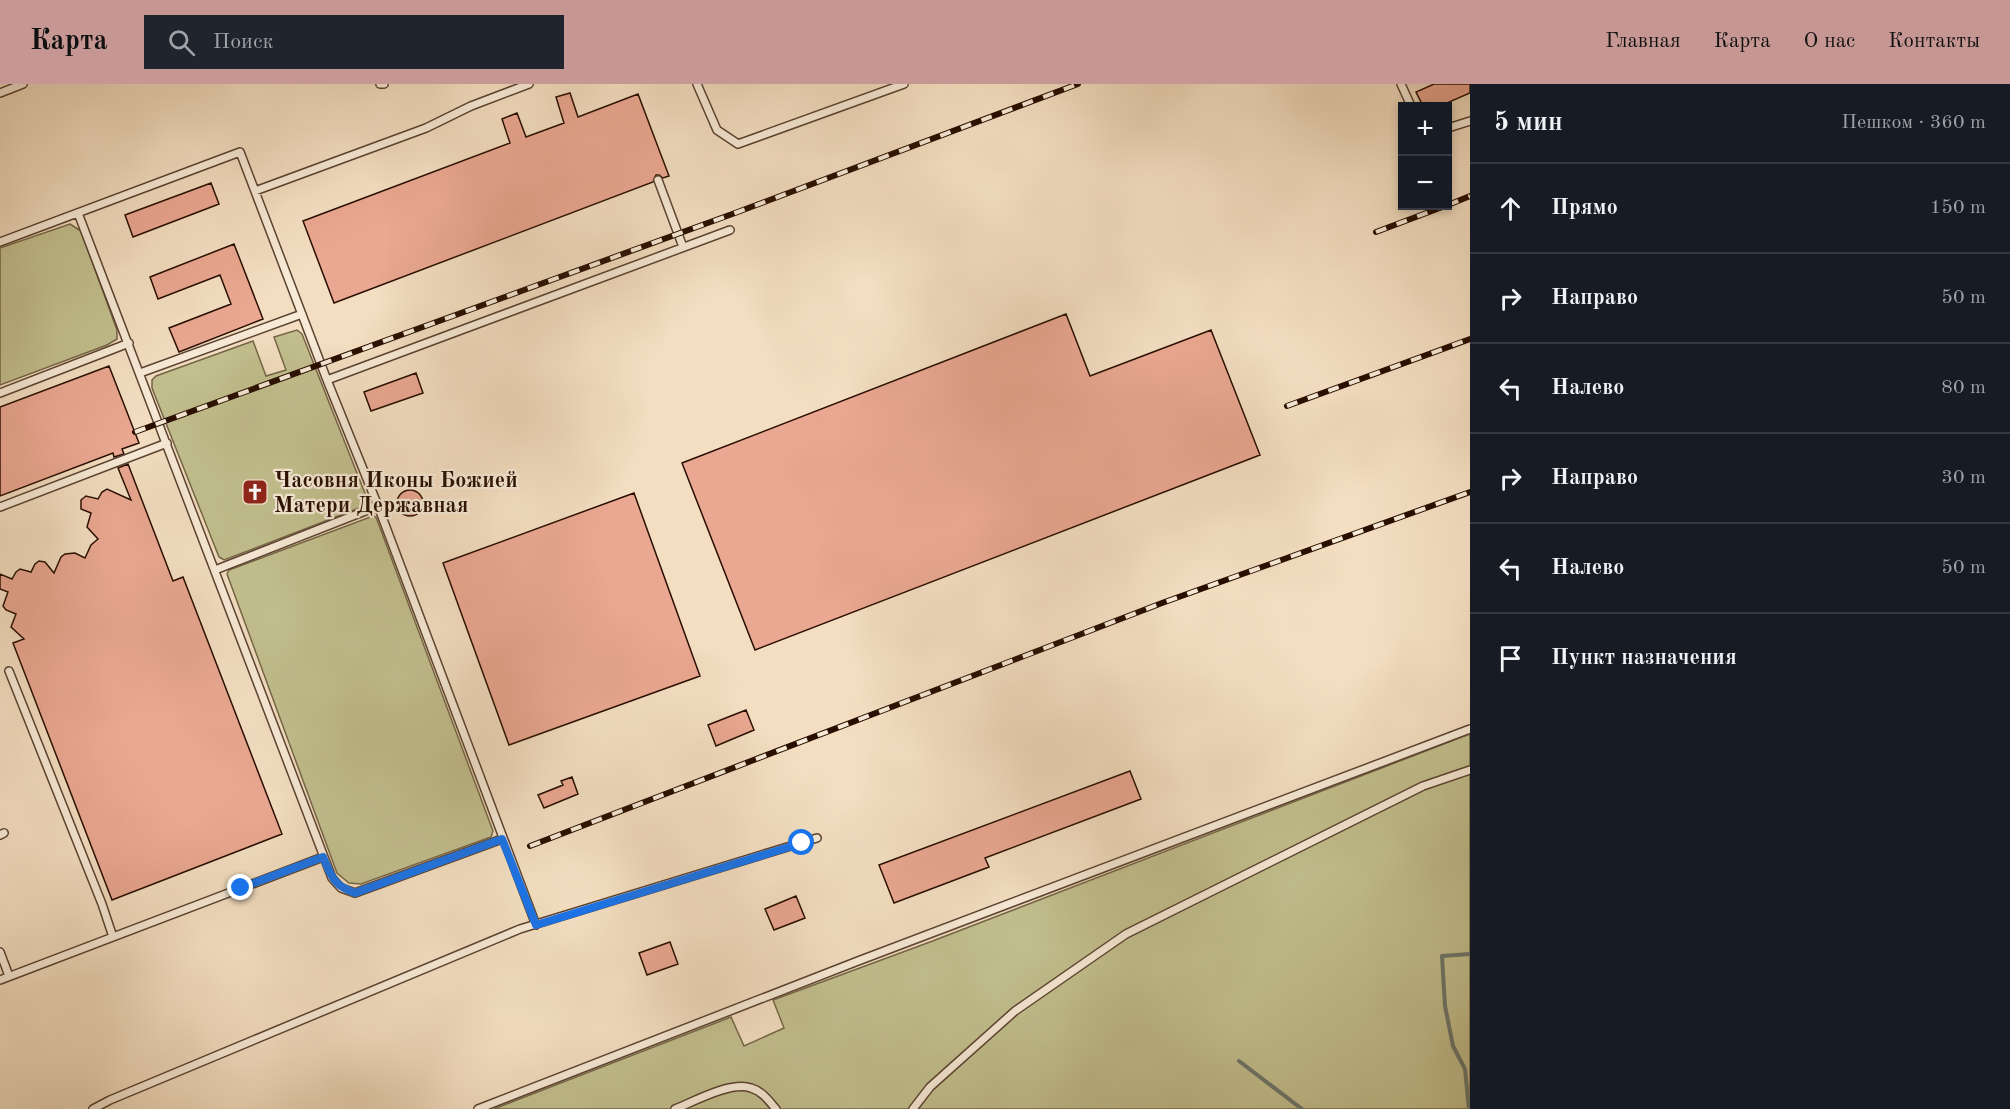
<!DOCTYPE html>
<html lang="ru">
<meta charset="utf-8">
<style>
body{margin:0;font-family:"Old Standard TT",serif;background:#20242c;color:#f1f3f6}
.controls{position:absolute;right:18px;top:18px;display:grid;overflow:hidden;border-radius:0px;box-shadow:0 3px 9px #0003}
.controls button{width:54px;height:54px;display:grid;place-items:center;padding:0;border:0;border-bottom:2px solid #363941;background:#171b24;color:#f1f3f6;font:30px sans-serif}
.stop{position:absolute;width:18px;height:18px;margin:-14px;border:4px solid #1a73e8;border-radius:50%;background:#fff}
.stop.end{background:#1a73e8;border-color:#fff;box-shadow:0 2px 6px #0008}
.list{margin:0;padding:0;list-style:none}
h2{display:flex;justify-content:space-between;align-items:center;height:78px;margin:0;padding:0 24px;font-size:26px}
h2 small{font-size:20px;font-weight:400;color:#9ea1a6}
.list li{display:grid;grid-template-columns:39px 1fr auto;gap:18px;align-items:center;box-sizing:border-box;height:90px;padding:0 24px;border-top:2px solid #363941}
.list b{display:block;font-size:22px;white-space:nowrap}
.list em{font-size:20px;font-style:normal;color:#9ea1a6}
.icon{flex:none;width:33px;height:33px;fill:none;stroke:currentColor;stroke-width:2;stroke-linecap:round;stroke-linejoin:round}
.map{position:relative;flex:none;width:1470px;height:1025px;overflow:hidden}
header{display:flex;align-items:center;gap:36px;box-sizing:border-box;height:84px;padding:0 30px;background:#c59692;color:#111}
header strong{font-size:28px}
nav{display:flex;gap:33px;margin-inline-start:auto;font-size:21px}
.search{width:420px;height:54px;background:#20242c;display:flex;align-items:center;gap:15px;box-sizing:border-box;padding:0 21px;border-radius:0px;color:#9ea1a6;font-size:22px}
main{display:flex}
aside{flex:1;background:#171b24}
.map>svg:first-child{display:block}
.green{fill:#c2bf8e;stroke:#756647;stroke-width:1.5}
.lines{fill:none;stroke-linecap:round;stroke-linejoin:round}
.stream{stroke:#6d766b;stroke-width:4}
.building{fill:#eaa791;stroke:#280e00;stroke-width:1.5}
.service-casing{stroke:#5b4230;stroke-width:10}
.service{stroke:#f7ead7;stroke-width:7}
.rail-casing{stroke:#280e00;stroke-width:6}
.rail{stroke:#f7ead7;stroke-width:4;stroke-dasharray:11;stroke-linecap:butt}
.route{stroke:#1a73e8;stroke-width:8}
.labels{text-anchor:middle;stroke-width:4.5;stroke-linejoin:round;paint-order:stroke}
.poi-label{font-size:22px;font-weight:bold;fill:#280e00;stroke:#f7ead7;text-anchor:start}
</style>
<header>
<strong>Карта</strong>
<div class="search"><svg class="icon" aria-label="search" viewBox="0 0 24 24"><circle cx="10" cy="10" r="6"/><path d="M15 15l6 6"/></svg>Поиск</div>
<nav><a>Главная</a><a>Карта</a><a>О нас</a><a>Контакты</a></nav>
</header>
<main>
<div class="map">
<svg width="1470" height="1025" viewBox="0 0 1470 1025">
<rect width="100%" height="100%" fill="#f3dec1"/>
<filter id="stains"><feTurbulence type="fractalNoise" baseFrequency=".00333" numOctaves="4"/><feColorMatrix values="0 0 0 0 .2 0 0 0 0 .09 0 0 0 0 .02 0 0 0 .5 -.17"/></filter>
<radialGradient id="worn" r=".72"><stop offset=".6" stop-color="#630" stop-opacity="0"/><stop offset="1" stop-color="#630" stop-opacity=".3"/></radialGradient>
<path class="green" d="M70,140L81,147L117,246V255L107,261L0,301V164Z
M297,246L302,250L368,417L367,421L224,476L219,473L152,304V296L156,292L253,257L266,292L286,286L274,253Z
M373,432L376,433L493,747L491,753L361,800L349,799L337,789L227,490L229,486Z
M1470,650V1025H494L731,933L744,962L784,944L773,916L930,858Z"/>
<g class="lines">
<path class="stream" d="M1239,977L1302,1025
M1469,1025L1465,985L1453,962L1445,922L1442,872L1470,870"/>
</g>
<path class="building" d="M1434,0H1470V9L1440,22H1423L1416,8Z
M570,9L578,33L638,10L669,92L663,94L659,91H656L653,98L334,219L303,137L510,59L502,35L517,29L526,53L564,39L556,13Z
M211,99L219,120L133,153L125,131Z
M234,160L263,235L179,268L169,244L231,220L220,191L158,215L150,193Z
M1066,230L1090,292L1211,246L1260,371L755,566L682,379Z
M109,282L139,359L122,365L124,370L114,373L113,369L0,412V323Z
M416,289L423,309L371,327L364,308Z
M128,380L173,497L183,493L282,750L112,816L13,559L24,555L11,543L16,530L6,526L3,522L8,508L0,505V490L12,495L16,488L20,485L31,488L35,480L39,477L45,478L54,489L61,473L65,470L75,469L85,474L91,461L98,455L87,443L91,429L81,425V416L86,412L98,415L102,408L107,405L131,416L118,384Z
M248 408a7 7 0 1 1 14 0a7 7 0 1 1-14 0Z
M397 419a13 13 0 1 1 26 0a13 13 0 1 1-26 0Z
M634,409L700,592L509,661L443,479Z
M746,626L754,646L716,662L708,641Z
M1130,687L1141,715L985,774L989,783L894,819L879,781Z
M572,693L578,710L544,724L538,711L563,701L561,697Z
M796,812L805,834L774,846L765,825Z
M670,858L678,880L647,891L639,869Z"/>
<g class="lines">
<g class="service-casing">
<path id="service" d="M380,0H384
M697,0L717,46L738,60L904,0
M1401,0L1411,22
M0,9L23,0
M1448,44L1470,37
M658,96L683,163
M255,107L426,44L471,22L529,0
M78,129L332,794L341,804L355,809L502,755
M0,158L240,68L327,296L378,422L536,841
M140,289L302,230
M327,296L730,146
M0,309L129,259
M0,423L167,359
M215,486L378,422
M9,587L102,820L113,853
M0,751L4,749
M0,868L9,892
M0,896L323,773
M93,1025L110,1016L520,845L817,754
M478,1025L858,877L1470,645
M675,1025C695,1017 731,997 751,1004C762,1007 769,1017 776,1025
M913,1025L930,1003L1015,927L1126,850L1423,702L1470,686"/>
</g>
<use href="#service" class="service"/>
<g class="rail-casing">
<path id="rail" d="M1448,121L1470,112
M1376,148L1445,122
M1287,322L1470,255
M135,348L735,129L1078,0
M530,762L1162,519L1470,408"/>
</g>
<use href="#rail" class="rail"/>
</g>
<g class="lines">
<path class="route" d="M241,804L323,773C332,793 333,801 355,809L502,755L536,841L802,759"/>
</g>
<defs>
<g id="church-square" transform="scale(1.35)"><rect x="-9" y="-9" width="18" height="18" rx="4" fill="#8f2418" stroke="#f7ead7"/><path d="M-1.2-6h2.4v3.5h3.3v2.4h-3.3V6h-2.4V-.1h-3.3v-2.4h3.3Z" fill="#fff"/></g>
</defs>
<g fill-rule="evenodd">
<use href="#church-square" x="255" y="408"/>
</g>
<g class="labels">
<g class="poi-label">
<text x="274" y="403">Часовня Иконы Божией<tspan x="274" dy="25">Матери Державная</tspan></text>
</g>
</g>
<rect width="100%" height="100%" filter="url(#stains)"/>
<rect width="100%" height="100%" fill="url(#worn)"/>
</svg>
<div class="controls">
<button>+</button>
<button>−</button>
</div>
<div class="stop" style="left:802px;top:759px"></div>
<div class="stop end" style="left:241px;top:804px"></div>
</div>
<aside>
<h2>5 мин<small>Пешком · 360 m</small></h2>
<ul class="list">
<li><svg class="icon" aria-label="ahead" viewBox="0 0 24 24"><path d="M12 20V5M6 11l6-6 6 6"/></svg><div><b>Прямо</b></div><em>150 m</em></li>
<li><svg class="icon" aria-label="right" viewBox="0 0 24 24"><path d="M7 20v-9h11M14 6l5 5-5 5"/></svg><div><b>Направо</b></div><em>50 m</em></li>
<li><svg class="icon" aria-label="left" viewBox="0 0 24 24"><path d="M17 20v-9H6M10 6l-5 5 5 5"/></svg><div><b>Налево</b></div><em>80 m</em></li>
<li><svg class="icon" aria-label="right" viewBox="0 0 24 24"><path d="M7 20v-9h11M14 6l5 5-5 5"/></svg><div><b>Направо</b></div><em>30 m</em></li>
<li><svg class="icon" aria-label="left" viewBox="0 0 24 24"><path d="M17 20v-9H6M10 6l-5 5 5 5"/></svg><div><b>Налево</b></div><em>50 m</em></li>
<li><svg class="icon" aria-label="arrive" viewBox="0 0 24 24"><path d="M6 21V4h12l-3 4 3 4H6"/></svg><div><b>Пункт назначения</b></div></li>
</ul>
</aside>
</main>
